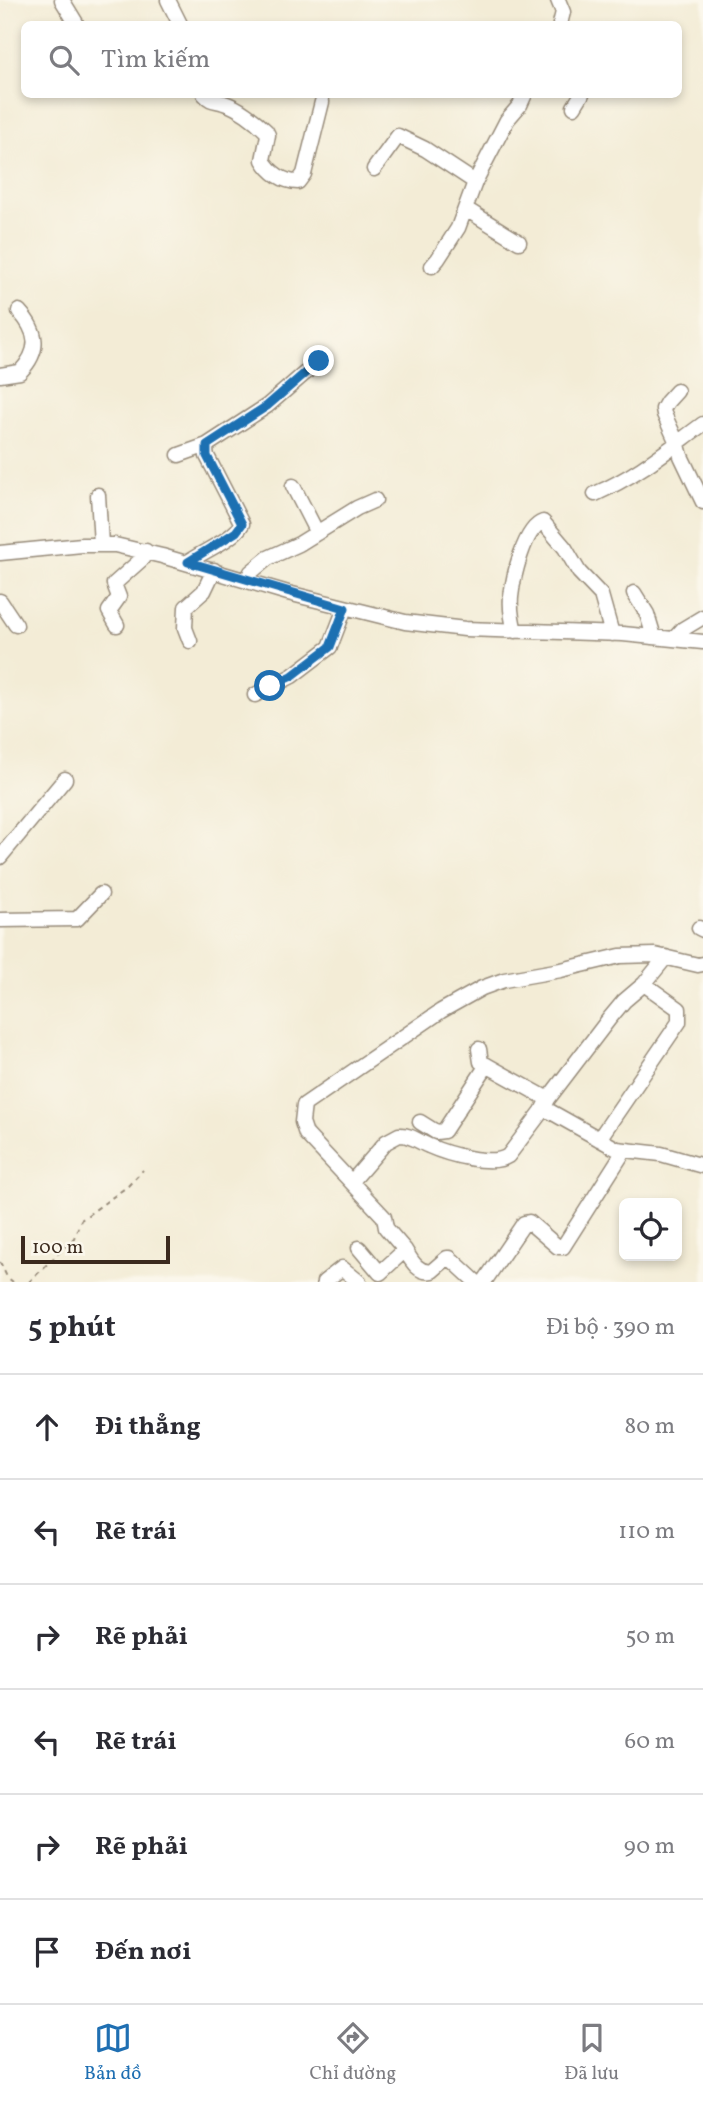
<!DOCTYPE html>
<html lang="vi">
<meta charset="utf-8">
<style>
body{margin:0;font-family:Vollkorn,serif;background:#f2f2f3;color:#2b2b33}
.controls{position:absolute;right:21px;bottom:21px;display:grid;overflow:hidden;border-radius:10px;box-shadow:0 4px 10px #0003}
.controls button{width:63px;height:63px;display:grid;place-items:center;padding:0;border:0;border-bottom:2px solid #e1e1e2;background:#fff;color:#2b2b33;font:35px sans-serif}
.scale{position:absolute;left:21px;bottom:18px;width:149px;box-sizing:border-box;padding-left:7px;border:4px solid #3b2a1e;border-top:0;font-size:19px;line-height:24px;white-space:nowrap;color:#3b2a1e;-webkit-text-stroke:5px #fbf7ec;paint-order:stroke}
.stop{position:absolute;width:21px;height:21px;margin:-16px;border:5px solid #1f6fb2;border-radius:50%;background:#fff}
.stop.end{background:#1f6fb2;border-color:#fff;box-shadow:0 2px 7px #0008}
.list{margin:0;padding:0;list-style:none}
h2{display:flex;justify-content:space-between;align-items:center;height:91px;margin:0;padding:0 28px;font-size:30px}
h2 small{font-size:23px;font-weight:400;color:#7c7c81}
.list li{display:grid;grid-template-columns:46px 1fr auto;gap:21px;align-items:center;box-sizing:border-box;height:105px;padding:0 28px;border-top:2px solid #e1e1e2}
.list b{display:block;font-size:26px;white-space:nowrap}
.list em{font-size:23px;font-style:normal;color:#7c7c81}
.icon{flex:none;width:38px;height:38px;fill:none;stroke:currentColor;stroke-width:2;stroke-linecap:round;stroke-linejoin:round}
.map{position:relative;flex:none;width:703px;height:1282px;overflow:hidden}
.search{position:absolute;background:#fff;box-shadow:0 4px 10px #0003;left:21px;right:21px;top:21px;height:77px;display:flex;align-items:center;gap:18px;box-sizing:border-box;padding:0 24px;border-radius:10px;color:#7c7c81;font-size:26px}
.sheet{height:721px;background:#fff}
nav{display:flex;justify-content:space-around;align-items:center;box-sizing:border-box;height:98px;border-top:2px solid #e1e1e2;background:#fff;font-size:19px;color:#7c7c81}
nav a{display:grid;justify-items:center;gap:4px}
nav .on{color:#1f6fb2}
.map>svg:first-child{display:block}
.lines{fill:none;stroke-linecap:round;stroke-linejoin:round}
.minor-casing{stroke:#978b7a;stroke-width:17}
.path{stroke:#978b7a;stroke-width:2;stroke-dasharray:5 5;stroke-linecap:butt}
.minor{stroke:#fff;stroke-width:14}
.route{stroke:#1f6fb2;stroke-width:9}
</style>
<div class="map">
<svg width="703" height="1282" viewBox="0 0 703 1282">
<rect width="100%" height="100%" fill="#fbf7ec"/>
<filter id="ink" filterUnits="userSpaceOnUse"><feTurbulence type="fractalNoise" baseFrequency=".0143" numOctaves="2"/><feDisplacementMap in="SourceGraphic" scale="14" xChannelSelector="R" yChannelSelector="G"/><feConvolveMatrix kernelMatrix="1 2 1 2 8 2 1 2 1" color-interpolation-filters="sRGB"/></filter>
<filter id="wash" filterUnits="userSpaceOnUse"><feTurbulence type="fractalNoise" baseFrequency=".00686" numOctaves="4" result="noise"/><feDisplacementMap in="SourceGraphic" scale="28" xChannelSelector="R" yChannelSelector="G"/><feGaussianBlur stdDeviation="1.57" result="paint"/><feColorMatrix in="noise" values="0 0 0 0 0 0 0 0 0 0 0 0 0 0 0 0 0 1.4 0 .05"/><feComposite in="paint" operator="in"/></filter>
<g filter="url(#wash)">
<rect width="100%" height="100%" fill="#f3ecd6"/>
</g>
<g filter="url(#ink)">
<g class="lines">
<g class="minor-casing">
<path id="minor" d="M62,0L76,23
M168,0L180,24
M558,0L563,12L560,24
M204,94C211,102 215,100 224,103C238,107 255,120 266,131L268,135L263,160C270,172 283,182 298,182L304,174L322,102
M574,107L582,94
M374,169L398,136L425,149L475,182
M466,209L519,242
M432,266L438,259L458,228L475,182L507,120L520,105L525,94
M0,375L20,372C41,350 38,332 19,311
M677,391L667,402L663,409L664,414L678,445L681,456L703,502
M179,455L207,445
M293,486L317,533
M595,494C638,475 666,451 703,424
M98,495L101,544
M0,553L82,545H115L162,556L288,593L405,622L465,629L623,634L703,642
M188,562C203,551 233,540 242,524L207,456L206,451L207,445L267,406L319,361
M247,580L251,572L268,558L299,544L357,508L375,500
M634,593L647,614L654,637
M0,601L16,625
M117,625L109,611L119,597L114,584L142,559L146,551
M515,631C512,620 510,608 511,597C513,578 524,528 543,522L565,548L579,572L601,595L612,634
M674,639L683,629L703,617
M190,641L185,628L186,607L204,591L214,570
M255,695L292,676L330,647L345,608
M0,857L65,779
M0,920L77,919L101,894
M699,928L703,930
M479,1049L481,1062L548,1099
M544,1108L617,1149L661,1154L703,1166
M420,1122L436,1132L444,1131L487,1065
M599,1139L679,1022V1009L644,984
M355,1178L386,1142L399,1135C410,1134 419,1142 429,1146C447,1154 492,1167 508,1156L542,1111L548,1099L609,1019L624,1001L644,984L666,957
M359,1248L380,1273L405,1250C411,1260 418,1274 432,1271L447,1258H450L476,1282
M405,1250L386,1228L384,1217L306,1134L302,1122L304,1105L441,1011L482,988L504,980L561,970L620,956L655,955L698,965L703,964
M324,1282L342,1268L359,1282
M484,1282L524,1223L529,1222L558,1247H563L624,1151"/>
</g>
<path class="path" d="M0,1262L7,1277L13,1282
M29,1282L74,1238L81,1220L128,1186L143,1170"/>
<use href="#minor" class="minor"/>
</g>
</g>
<g class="lines" filter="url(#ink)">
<path class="route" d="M270,686L292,676L330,647L345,608L188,562L236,532L242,524L207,456V445L267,406L319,361"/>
</g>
</svg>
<div class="controls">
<button><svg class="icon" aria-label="locate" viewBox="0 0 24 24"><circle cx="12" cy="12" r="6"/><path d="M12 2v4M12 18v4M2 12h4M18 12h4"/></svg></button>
</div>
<div class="scale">100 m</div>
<div class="stop" style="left:270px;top:686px"></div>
<div class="stop end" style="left:319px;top:361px"></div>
<div class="search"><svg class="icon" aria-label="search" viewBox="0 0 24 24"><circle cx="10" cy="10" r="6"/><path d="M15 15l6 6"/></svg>Tìm kiếm</div>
</div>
<section class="sheet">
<h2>5 phút<small>Đi bộ · 390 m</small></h2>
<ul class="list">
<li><svg class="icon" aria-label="ahead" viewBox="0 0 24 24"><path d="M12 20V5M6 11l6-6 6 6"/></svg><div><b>Đi thẳng</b></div><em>80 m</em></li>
<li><svg class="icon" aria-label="left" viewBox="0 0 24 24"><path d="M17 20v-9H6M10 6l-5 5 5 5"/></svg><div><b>Rẽ trái</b></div><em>110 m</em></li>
<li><svg class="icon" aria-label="right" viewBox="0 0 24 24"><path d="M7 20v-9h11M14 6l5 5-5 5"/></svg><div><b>Rẽ phải</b></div><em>50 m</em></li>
<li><svg class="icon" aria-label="left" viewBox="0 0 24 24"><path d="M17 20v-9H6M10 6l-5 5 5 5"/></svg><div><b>Rẽ trái</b></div><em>60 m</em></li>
<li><svg class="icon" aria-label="right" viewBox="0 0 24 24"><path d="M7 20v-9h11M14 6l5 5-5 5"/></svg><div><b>Rẽ phải</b></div><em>90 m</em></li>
<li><svg class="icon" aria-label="arrive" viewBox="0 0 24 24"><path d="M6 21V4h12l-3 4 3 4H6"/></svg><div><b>Đến nơi</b></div></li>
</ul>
</section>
<nav>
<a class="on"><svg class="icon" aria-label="map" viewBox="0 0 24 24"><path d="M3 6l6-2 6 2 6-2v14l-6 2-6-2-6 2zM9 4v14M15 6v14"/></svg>Bản đồ</a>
<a><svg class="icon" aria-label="directions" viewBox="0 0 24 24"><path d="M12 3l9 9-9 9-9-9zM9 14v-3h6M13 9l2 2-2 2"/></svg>Chỉ đường</a>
<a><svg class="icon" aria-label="saved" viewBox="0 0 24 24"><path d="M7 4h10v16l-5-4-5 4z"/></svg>Đã lưu</a>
</nav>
